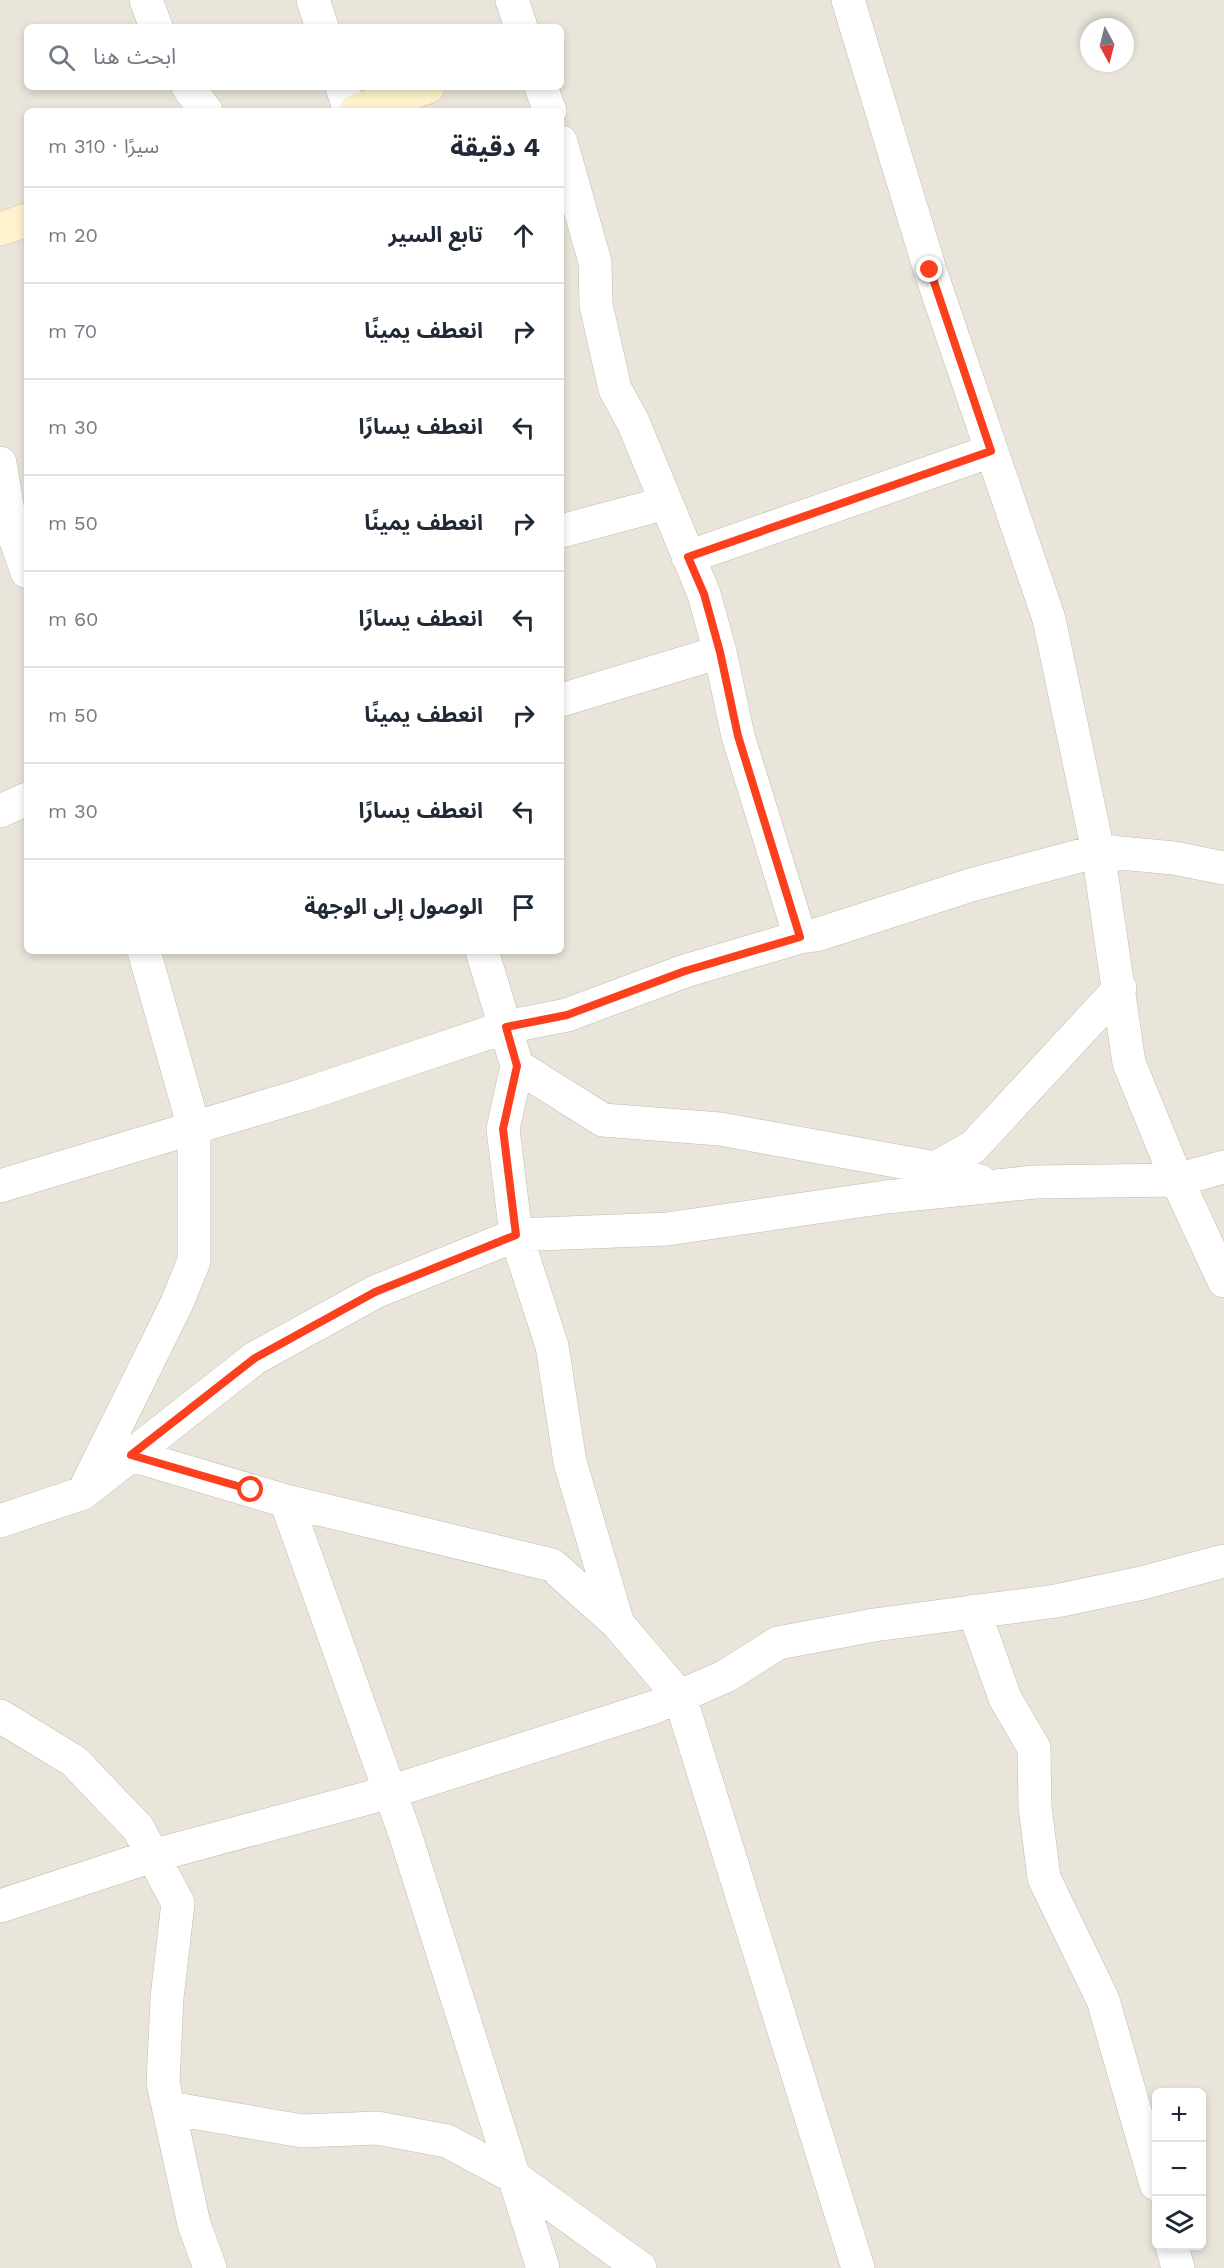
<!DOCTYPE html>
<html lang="ar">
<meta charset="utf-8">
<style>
body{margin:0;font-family:"Work Sans","Noto Sans Arabic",sans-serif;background:#f6f6f7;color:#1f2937;direction:rtl}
.controls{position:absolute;right:18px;bottom:18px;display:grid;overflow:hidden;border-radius:9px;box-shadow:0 3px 9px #0003}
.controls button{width:54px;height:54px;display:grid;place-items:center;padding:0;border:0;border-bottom:2px solid #e0e1e3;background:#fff;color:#1f2937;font:30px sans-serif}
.compass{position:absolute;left:1080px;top:18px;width:54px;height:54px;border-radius:50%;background:#fff;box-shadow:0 3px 9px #0003;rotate:173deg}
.stop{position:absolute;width:18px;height:18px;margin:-14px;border:4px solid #fc3f1d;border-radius:50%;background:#fff}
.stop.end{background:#fc3f1d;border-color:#fff;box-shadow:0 2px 6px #0008}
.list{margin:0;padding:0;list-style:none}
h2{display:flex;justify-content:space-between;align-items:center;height:78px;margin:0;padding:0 24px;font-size:26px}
h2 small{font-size:20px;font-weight:400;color:#747a83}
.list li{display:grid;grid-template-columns:39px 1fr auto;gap:18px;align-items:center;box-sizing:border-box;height:96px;padding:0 24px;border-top:2px solid #e0e1e3}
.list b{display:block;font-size:22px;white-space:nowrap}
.list em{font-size:20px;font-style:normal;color:#747a83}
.icon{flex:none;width:33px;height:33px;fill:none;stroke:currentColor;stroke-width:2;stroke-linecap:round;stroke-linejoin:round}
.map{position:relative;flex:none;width:1224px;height:2268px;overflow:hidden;direction:ltr}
.search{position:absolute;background:#fff;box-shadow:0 3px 9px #0003;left:24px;top:24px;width:540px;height:66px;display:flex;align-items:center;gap:15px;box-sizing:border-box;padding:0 21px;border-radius:9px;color:#747a83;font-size:22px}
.panel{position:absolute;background:#fff;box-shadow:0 3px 9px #0003;left:24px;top:108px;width:540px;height:846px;border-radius:9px;direction:rtl}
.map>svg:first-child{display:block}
.residential{fill:#eae5da;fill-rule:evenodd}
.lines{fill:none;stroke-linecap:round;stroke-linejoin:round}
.street-casing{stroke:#c2bbae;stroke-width:34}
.secondary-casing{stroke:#d6c79b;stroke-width:34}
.street{stroke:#fff;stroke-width:33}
.secondary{stroke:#fff3cd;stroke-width:33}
.route{stroke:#fc3f1d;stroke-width:8}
</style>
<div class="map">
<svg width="1224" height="2268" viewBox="0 0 1224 2268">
<rect width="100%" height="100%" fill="#f6f3ec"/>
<path class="residential" d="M0,0H1224V2268H0ZM27,27H561V87H27ZM1089,27H1125V63H1089ZM27,111H561V951H27ZM1156,2092H1202V2246H1156Z"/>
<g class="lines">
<g class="street-casing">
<path id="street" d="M146,0L156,27
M313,0L322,27
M512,0L521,27
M848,0L930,270L1049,619L1098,851L1129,1063L1177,1180L1224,1281
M188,87L206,111
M342,87L350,111
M541,87L550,111
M561,142L595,262L596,305L615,389L633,422L704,594L720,652L738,736L800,937
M0,463L10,523L27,572
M561,531L666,503
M688,557L991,451
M561,700L720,652
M0,811L27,799
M482,951L517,1066L503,1129L516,1235L552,1346L570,1462L618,1624L680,1697L858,2268
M517,1066L603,1120L720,1129L935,1168L980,1181
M925,1174L973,1147L1120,988
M0,1186L303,1095L506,1027L567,1015L685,971L800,937L816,935L971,885L1098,851L1174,858L1224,868
M131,1455L286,1501L405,1834L543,2268
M87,1485L177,1303L194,1261V1128L144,951
M286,1501L552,1565L618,1624
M0,1521L83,1493L255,1358L375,1292L516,1235L667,1229L886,1197L1035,1182L1177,1180L1224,1167
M974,1611L1005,1698L1034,1748L1035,1807L1044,1878L1103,2000L1156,2184
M0,1716L74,1761L138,1828L178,1903L167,1998L163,2083L194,2224L210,2268
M0,1906L152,1856L390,1792L655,1707L726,1676L778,1643L874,1625L1056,1601L1142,1583L1224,1561
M169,2108L302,2131L377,2128L447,2141L514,2177L640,2268
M1172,2246L1178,2268"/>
</g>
<g class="secondary-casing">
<path id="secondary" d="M356,111L428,87
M0,229L27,220"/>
</g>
<use href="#street" class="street"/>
<use href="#secondary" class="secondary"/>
</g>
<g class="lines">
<path class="route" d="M251,1490L131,1455L255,1358L375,1292L516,1235L503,1129L517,1066L506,1027L567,1015L685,971L800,937L738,736L720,652L704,594L688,557L991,451L930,270"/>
</g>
</svg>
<div class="controls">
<button>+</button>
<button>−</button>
<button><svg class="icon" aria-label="layers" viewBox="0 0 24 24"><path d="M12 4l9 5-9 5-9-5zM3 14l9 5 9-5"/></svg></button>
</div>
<svg class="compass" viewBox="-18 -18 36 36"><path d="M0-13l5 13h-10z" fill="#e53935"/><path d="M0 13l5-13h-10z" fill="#747a83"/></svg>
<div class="stop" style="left:251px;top:1490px"></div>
<div class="stop end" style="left:930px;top:270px"></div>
<div class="search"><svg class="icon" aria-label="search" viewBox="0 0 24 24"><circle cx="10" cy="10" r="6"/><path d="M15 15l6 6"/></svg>ابحث هنا</div>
<section class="panel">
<h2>4 دقيقة<small>سيرًا · 310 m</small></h2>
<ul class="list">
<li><svg class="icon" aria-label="ahead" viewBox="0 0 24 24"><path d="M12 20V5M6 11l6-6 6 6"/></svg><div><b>تابع السير</b></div><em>20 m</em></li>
<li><svg class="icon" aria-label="right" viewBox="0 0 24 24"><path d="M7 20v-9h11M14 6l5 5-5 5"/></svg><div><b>انعطف يمينًا</b></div><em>70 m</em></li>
<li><svg class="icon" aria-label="left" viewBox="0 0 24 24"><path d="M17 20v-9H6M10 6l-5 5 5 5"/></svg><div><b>انعطف يسارًا</b></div><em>30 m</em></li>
<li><svg class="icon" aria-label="right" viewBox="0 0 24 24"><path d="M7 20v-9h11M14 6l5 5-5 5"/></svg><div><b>انعطف يمينًا</b></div><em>50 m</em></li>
<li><svg class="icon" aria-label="left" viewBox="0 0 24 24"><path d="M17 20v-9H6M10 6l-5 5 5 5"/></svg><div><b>انعطف يسارًا</b></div><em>60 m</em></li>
<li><svg class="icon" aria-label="right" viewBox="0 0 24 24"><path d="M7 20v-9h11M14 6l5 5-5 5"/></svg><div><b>انعطف يمينًا</b></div><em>50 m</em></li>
<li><svg class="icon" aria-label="left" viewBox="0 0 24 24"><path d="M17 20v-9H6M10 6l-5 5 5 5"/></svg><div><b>انعطف يسارًا</b></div><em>30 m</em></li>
<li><svg class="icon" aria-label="arrive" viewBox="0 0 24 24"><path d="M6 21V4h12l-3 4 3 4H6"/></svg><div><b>الوصول إلى الوجهة</b></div></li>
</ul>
</section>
</div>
